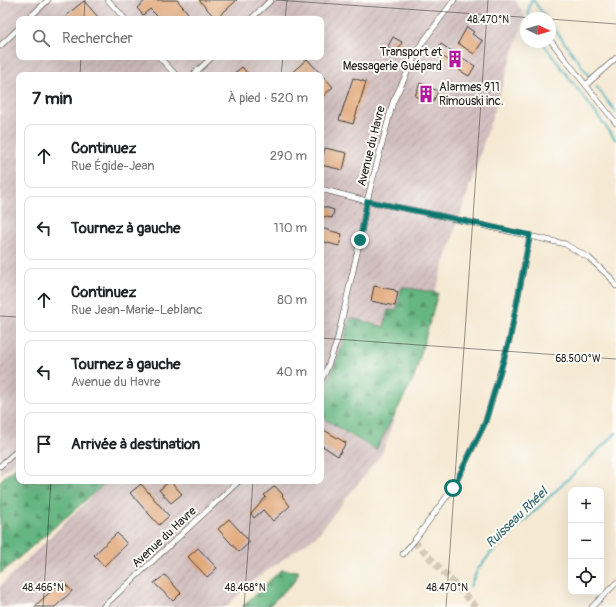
<!DOCTYPE html>
<html lang="fr">
<meta charset="utf-8">
<style>
body{margin:0;font-family:Pangolin,sans-serif;background:#f6f6f6;color:#202124}
.controls{position:absolute;right:12px;bottom:12px;display:grid;overflow:hidden;border-radius:8px;box-shadow:0 4px 16px #0002}
.controls button{width:36px;height:36px;display:grid;place-items:center;padding:0;border:0;border-bottom:1px solid #e0e0e0;background:#fff;color:#202124;font:20px sans-serif}
.compass{position:absolute;left:520px;top:12px;width:36px;height:36px;border-radius:50%;background:#fff;box-shadow:0 4px 16px #0002;rotate:94deg}
.stop{position:absolute;width:12px;height:12px;margin:-9px;border:3px solid #0f766e;border-radius:50%;background:#fff}
.stop.end{background:#0f766e;border-color:#fff;box-shadow:0 1px 4px #0008}
.list{margin:0;padding:0;list-style:none}
h2{display:flex;justify-content:space-between;align-items:center;height:52px;margin:0;padding:0 16px;font-size:17px}
h2 small{font-size:13px;font-weight:400;color:#757577}
.list li{display:grid;grid-template-columns:26px 1fr auto;gap:12px;align-items:center;box-sizing:border-box;height:64px;margin:0 8px 8px;padding:0 8px;border:1px solid #e0e0e0;border-radius:8px}
.list b{display:block;font-size:15px;white-space:nowrap}
.list p{margin:0;font-size:13px;white-space:nowrap;color:#757577}
.list em{font-size:13px;font-style:normal;color:#757577}
.icon{flex:none;width:22px;height:22px;fill:none;stroke:currentColor;stroke-width:2;stroke-linecap:round;stroke-linejoin:round}
.map{position:relative;flex:none;width:616px;height:607px;overflow:hidden}
.search{position:absolute;background:#fff;box-shadow:0 4px 16px #0002;left:16px;top:16px;width:308px;height:44px;display:flex;align-items:center;gap:10px;box-sizing:border-box;padding:0 14px;border-radius:8px;color:#757577;font-size:15px}
.panel{position:absolute;background:#fff;box-shadow:0 4px 16px #0002;left:16px;top:72px;width:308px;height:412px;border-radius:8px}
.map>svg:first-child{display:block}
.industrial{fill:url(#industrial-furrows);fill-rule:evenodd}
.forest{fill:url(#forest-firs);stroke:#40694e}
.lines{fill:none;stroke-linecap:round;stroke-linejoin:round}
.stream{stroke:#3cacb9;stroke-width:2}
.building{fill:#e2a97b}
.secondary-tunnel{stroke:#d4cab8;stroke-width:7;stroke-dasharray:7 3.5;stroke-linecap:butt}
.minor-casing{stroke:#3d3b37;stroke-width:6}
.minor{stroke:#fff;stroke-width:5}
.route{stroke:#0f766e;stroke-width:5}
.ticks{fill:none;stroke:#1c1c1c;stroke-width:1;stroke-opacity:0.45}
.labels{text-anchor:middle;stroke-width:4;stroke-linejoin:round;paint-order:stroke}
.poi-label{font-size:12px;fill:#1c1c1c;stroke:#fdfcf7;text-anchor:end}
.street-label{font-size:12px;fill:#1c1c1c;stroke:#fdfcf7}
.water-label{font-size:13px;font-style:italic;fill:#2c646a;stroke:#fdfcf7}
.ticks-label{font-size:10px;text-anchor:middle;fill:#1c1c1c;stroke:#fdfcf7;stroke-width:4;stroke-linejoin:round;paint-order:stroke}
</style>
<div class="map">
<svg width="616" height="607" viewBox="0 0 616 607">
<defs>
<pattern id="industrial-furrows" width="10" height="10" patternUnits="userSpaceOnUse"><rect width="10" height="10" fill="#d2bfc0"/><path d="M-1 1l2-2M0 10L10 0M9 11l2-2" fill="none" stroke="#b4a4a4"/></pattern>
<pattern id="forest-firs" width="22" height="20" patternUnits="userSpaceOnUse"><rect width="22" height="20" fill="#65b681"/><path d="M5 1l3.5 6h-7zM16 11l3.5 6h-7z" fill="#529369"/></pattern>
</defs>
<rect width="100%" height="100%" fill="#fdfcf7"/>
<filter id="ink" filterUnits="userSpaceOnUse"><feTurbulence type="fractalNoise" baseFrequency=".025" numOctaves="2"/><feDisplacementMap in="SourceGraphic" scale="8" xChannelSelector="R" yChannelSelector="G"/><feConvolveMatrix kernelMatrix="1 2 1 2 8 2 1 2 1" color-interpolation-filters="sRGB"/></filter>
<filter id="wash" filterUnits="userSpaceOnUse"><feTurbulence type="fractalNoise" baseFrequency=".012" numOctaves="4" result="noise"/><feDisplacementMap in="SourceGraphic" scale="16" xChannelSelector="R" yChannelSelector="G"/><feGaussianBlur stdDeviation="0.9" result="paint"/><feColorMatrix in="noise" values="0 0 0 0 0 0 0 0 0 0 0 0 0 0 0 0 0 1.4 0 .05"/><feComposite in="paint" operator="in"/></filter>
<g filter="url(#wash)">
<rect width="100%" height="100%" fill="#f5e9d3"/>
<path class="industrial" d="M0,0H515L525,16L383,452L317,535L253,581L226,607H0V586L108,481H321V75H19V458L0,474ZM19,19H321V57H19Z"/>
<path class="forest" d="M402,287L438,293L414,378L376,450L321,417V394L338,359L351,318L384,327L388,310L396,311Z
M19,464V481H108L0,574V481Z
M281,570L299,571L295,581L268,607H242Z"/>
<g class="lines">
<path class="stream" d="M533,0L546,18
M530,18L528,13L531,0
M550,23L590,77
M542,42L616,140
M596,86L616,112
M470,586L478,569L491,553L616,433"/>
</g>
<g id="blocks">
<path class="building" d="M146,0H177L188,13L181,19H160L150,9L143,15L137,8Z
M199,0H237L216,19Z
M84,1L100,19H63L75,8Z
M467,27L474,32L472,34L483,41L474,54L458,43Z
M393,37L402,42L397,52L387,48Z
M441,44L475,66L469,76L459,70L460,68L436,52Z
M307,59L333,87L321,98V75H289Z
M242,67L249,75H232Z
M353,78L366,82L353,124L339,120Z
M420,83L438,91L432,104L415,96Z
M325,148L347,153L343,170L321,165Z
M321,206L334,210L332,218L321,216Z
M321,228L342,234L339,246L321,241Z
M374,286L395,290V291L398,292L395,306L371,301Z
M324,430L346,443L338,456L321,445V435Z
M170,481L182,494L171,503L159,490Z
M141,484L169,516L159,525L130,493Z
M275,486L283,495L282,496L290,506L273,521L263,510L254,518L251,514L266,497L264,495Z
M229,519L250,542L239,552L218,529Z
M117,533L127,544L104,566L94,555Z
M198,548L217,568L207,577L188,557Z
M165,575L181,593L173,601L154,583Z
M62,581L72,591L55,607H34Z"/>
</g>
</g>
<g filter="url(#ink)">
<use href="#blocks" fill-opacity="0" stroke="#3d3b37" stroke-width="1"/>
<g class="lines">
<path class="secondary-tunnel" d="M414,541L476,607"/>
<g class="minor-casing">
<path id="minor" d="M108,0L125,19
M28,19L48,0
M251,19L271,0
M550,40L616,123
M0,46L19,28
M159,57L176,75
M193,75L212,57
M586,85L616,58
M321,189L367,201L437,215L565,244L589,258L611,278L616,286
M321,380L326,371L337,341L360,240L367,201L393,102L420,46L454,0
M0,466L19,449
M403,554L414,541L453,488L485,423L510,338L530,235
M103,607L239,481
M592,607L616,583"/>
</g>
<use href="#minor" class="minor"/>
</g>
</g>
<g class="lines" filter="url(#ink)">
<path class="route" d="M360,240L367,201L437,215L530,235L510,338L485,423L453,488"/>
</g>
<path class="ticks" d="M276,0L534,18M84,19L85,0M285,19L287,0M550,19L616,24M80,75L81,57M281,75L283,57M0,316L19,317M321,338L616,359M43,607L51,481M244,607L253,481M446,607L488,0"/>
<defs>
<g id="building-bare" transform="scale(1.38)"><path d="M-4-6H4V6H1V3H-1V6H-4ZM-2.5-4.3h1.7v1.8h-1.7ZM.8-4.3h1.7v1.8H.8ZM-2.5-1h1.7V.8h-1.7ZM.8-1h1.7V.8H.8Z" fill="#b5179e" stroke="#fdfcf7" stroke-width="2.5" paint-order="stroke"/></g>
</defs>
<g fill-rule="evenodd">
<use href="#building-bare" x="455" y="59"/>
<use href="#building-bare" x="426" y="94"/>
</g>
<g class="labels">
<g class="poi-label">
<text x="442" y="56">Transport et<tspan x="442" dy="14">Messagerie Guépard</tspan></text>
<text x="439" y="91" text-anchor="start">Alarmes 911<tspan x="439" dy="14">Rimouski inc.</tspan></text>
</g>
<g class="street-label">
<text transform="translate(371 146) rotate(-76)" y="4">Avenue du Havre</text>
<text transform="translate(164 537) rotate(-43)" y="4">Avenue du Havre</text>
</g>
<g class="water-label">
<text transform="translate(516 517) rotate(-44)" y="5">Ruisseau Rhéel</text>
</g>
</g>
<g class="ticks-label">
<text x="488" y="23">48.470°N</text>
<text x="578" y="362">68.500°W</text>
<text x="43" y="591">48.466°N</text>
<text x="245" y="591">48.468°N</text>
<text x="447" y="591">48.470°N</text>
</g>
</svg>
<div class="controls">
<button>+</button>
<button>−</button>
<button><svg class="icon" aria-label="locate" viewBox="0 0 24 24"><circle cx="12" cy="12" r="6"/><path d="M12 2v4M12 18v4M2 12h4M18 12h4"/></svg></button>
</div>
<svg class="compass" viewBox="-18 -18 36 36"><path d="M0-13l5 13h-10z" fill="#e53935"/><path d="M0 13l5-13h-10z" fill="#757577"/></svg>
<div class="stop" style="left:453px;top:488px"></div>
<div class="stop end" style="left:360px;top:240px"></div>
<div class="search"><svg class="icon" aria-label="search" viewBox="0 0 24 24"><circle cx="10" cy="10" r="6"/><path d="M15 15l6 6"/></svg>Rechercher</div>
<section class="panel">
<h2>7 min<small>À pied · 520 m</small></h2>
<ul class="list">
<li><svg class="icon" aria-label="ahead" viewBox="0 0 24 24"><path d="M12 20V5M6 11l6-6 6 6"/></svg><div><b>Continuez</b><p>Rue Égide-Jean</p></div><em>290 m</em></li>
<li><svg class="icon" aria-label="left" viewBox="0 0 24 24"><path d="M17 20v-9H6M10 6l-5 5 5 5"/></svg><div><b>Tournez à gauche</b></div><em>110 m</em></li>
<li><svg class="icon" aria-label="ahead" viewBox="0 0 24 24"><path d="M12 20V5M6 11l6-6 6 6"/></svg><div><b>Continuez</b><p>Rue Jean-Marie-Leblanc</p></div><em>80 m</em></li>
<li><svg class="icon" aria-label="left" viewBox="0 0 24 24"><path d="M17 20v-9H6M10 6l-5 5 5 5"/></svg><div><b>Tournez à gauche</b><p>Avenue du Havre</p></div><em>40 m</em></li>
<li><svg class="icon" aria-label="arrive" viewBox="0 0 24 24"><path d="M6 21V4h12l-3 4 3 4H6"/></svg><div><b>Arrivée à destination</b></div></li>
</ul>
</section>
</div>
